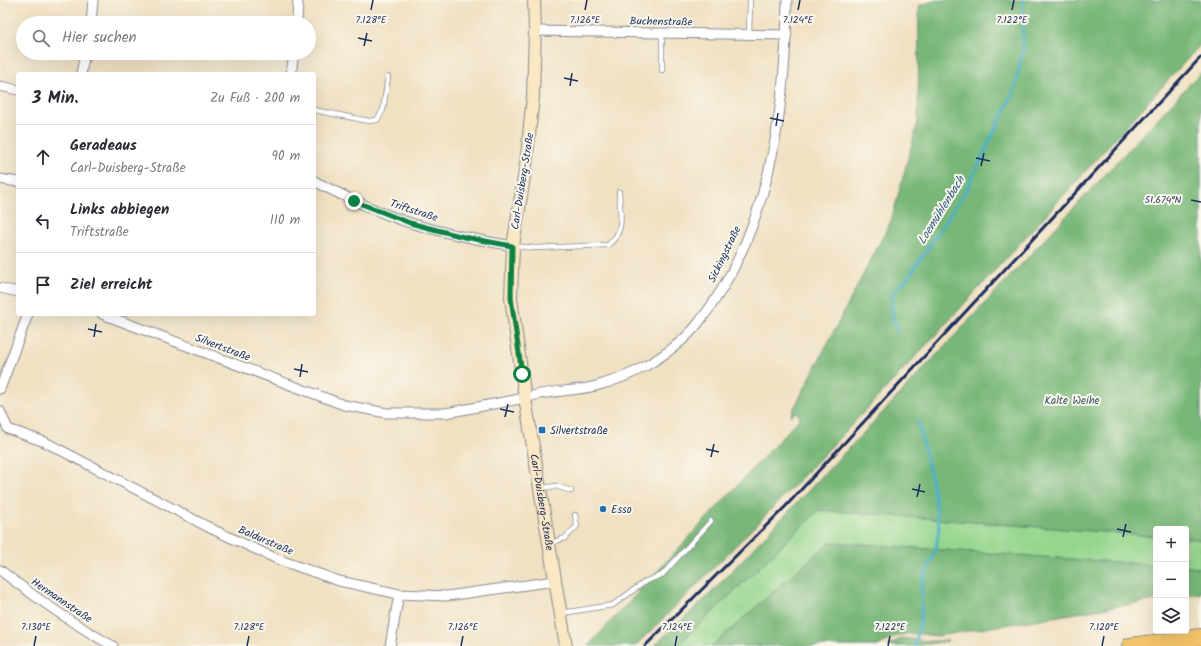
<!DOCTYPE html>
<html lang="de">
<meta charset="utf-8">
<style>
body{margin:0;font-family:Kalam,sans-serif;background:#f2f2f3;color:#2b2b33}
.controls{position:absolute;right:12px;bottom:12px;display:grid;overflow:hidden;border-radius:4px;box-shadow:0 4px 16px #0002}
.controls button{width:36px;height:36px;display:grid;place-items:center;padding:0;border:0;border-bottom:1px solid #e1e1e2;background:#fff;color:#2b2b33;font:20px sans-serif}
.stop{position:absolute;width:12px;height:12px;margin:-9px;border:3px solid #0b8043;border-radius:50%;background:#fff}
.stop.end{background:#0b8043;border-color:#fff;box-shadow:0 1px 4px #0008}
.list{margin:0;padding:0;list-style:none}
h2{display:flex;justify-content:space-between;align-items:center;height:52px;margin:0;padding:0 16px;font-size:17px}
h2 small{font-size:13px;font-weight:400;color:#7c7c81}
.list li{display:grid;grid-template-columns:26px 1fr auto;gap:12px;align-items:center;box-sizing:border-box;height:64px;padding:0 16px;border-top:1px solid #e1e1e2}
.list b{display:block;font-size:15px;white-space:nowrap}
.list p{margin:0;font-size:13px;white-space:nowrap;color:#7c7c81}
.list em{font-size:13px;font-style:normal;color:#7c7c81}
.icon{flex:none;width:22px;height:22px;fill:none;stroke:currentColor;stroke-width:2;stroke-linecap:round;stroke-linejoin:round}
.map{position:relative;flex:none;width:1201px;height:646px;overflow:hidden}
.search{position:absolute;background:#fff;box-shadow:0 4px 16px #0002;left:16px;top:16px;width:300px;height:44px;display:flex;align-items:center;gap:10px;box-sizing:border-box;padding:0 14px;border-radius:22px;color:#7c7c81;font-size:15px}
.panel{position:absolute;background:#fff;box-shadow:0 4px 16px #0002;left:16px;top:72px;width:300px;height:244px;border-radius:4px}
.map>svg:first-child{display:block}
.green{fill:#95d68d;stroke:#588276}
.forest{fill:#78b778;stroke:#4a736b}
.lines{fill:none;stroke-linecap:round;stroke-linejoin:round}
.stream{stroke:#4ab0c9;stroke-width:3}
.service-casing{stroke:#868890;stroke-width:6}
.minor-casing{stroke:#868890;stroke-width:11}
.secondary-casing{stroke:#868890;stroke-width:14}
.motorway-casing{stroke:#868890;stroke-width:18}
.service{stroke:#fff;stroke-width:4.5}
.minor{stroke:#fff;stroke-width:9}
.secondary{stroke:#fae7c3;stroke-width:12}
.motorway{stroke:#f2c36a;stroke-width:16}
.rail{stroke:#1b2f5e;stroke-width:3}
.route{stroke:#0b8043;stroke-width:5}
.ticks{fill:none;stroke:#1b2f5e;stroke-width:1.5}
.poi-dot{fill:#1f6fb2;stroke:#fbf7ec;stroke-width:1.5}
.labels{text-anchor:middle;stroke-width:4;stroke-linejoin:round;paint-order:stroke}
.street-label{font-size:11px;fill:#1b2f5e;stroke:#fbf7ec}
.park-label{font-size:11px;fill:#3a596a;stroke:#fbf7ec}
.poi-label{font-size:11px;fill:#1b2f5e;stroke:#fbf7ec;text-anchor:start}
.water-label{font-size:12px;font-style:italic;fill:#2b5c83;stroke:#fbf7ec}
.ticks-label{font-size:10px;text-anchor:middle;fill:#1b2f5e;stroke:#fbf7ec;stroke-width:4;stroke-linejoin:round;paint-order:stroke}
</style>
<div class="map">
<svg width="1201" height="646" viewBox="0 0 1201 646">
<rect width="100%" height="100%" fill="#fbf7ec"/>
<filter id="ink" filterUnits="userSpaceOnUse"><feTurbulence type="fractalNoise" baseFrequency=".025" numOctaves="2"/><feDisplacementMap in="SourceGraphic" scale="8" xChannelSelector="R" yChannelSelector="G"/><feConvolveMatrix kernelMatrix="1 2 1 2 8 2 1 2 1" color-interpolation-filters="sRGB"/></filter>
<filter id="wash" filterUnits="userSpaceOnUse"><feTurbulence type="fractalNoise" baseFrequency=".012" numOctaves="4" result="noise"/><feDisplacementMap in="SourceGraphic" scale="16" xChannelSelector="R" yChannelSelector="G"/><feGaussianBlur stdDeviation="0.9" result="paint"/><feColorMatrix in="noise" values="0 0 0 0 0 0 0 0 0 0 0 0 0 0 0 0 0 1.4 0 .05"/><feComposite in="paint" operator="in"/></filter>
<g filter="url(#wash)">
<rect width="100%" height="100%" fill="#f0e1c2"/>
<path class="green" d="M819,510L1156,536V565L830,542L712,646H677Z
M1186,538L1201,540V568L1186,567Z"/>
<path class="forest" d="M936,0H1201V44C1015,248 832,454 635,646H588L800,418L797,412L790,416L891,221L918,122L919,6Z
M1201,72V540L1186,538V529H1156V536L819,510L677,646H654L708,596L888,407Z
M830,542L1156,565V600L938,636C908,633 905,630 878,646H712Z
M1186,567L1201,568V593L1186,595Z
M902,638L926,641H948L916,646H888Z"/>
<g class="lines">
<path class="stream" d="M897,332L892,310V294L910,275L965,192L1015,89L1023,48V0
M915,646L921,616L922,582L936,549L939,527L933,487L918,421"/>
</g>
</g>
<g filter="url(#ink)">
<g class="lines">
<g class="service-casing">
<path id="service" d="M749,35L750,0
M662,70V33
M314,110L369,121L377,120L383,110L388,77
M514,246L536,248L608,245C626,231 620,213 619,192
M541,488L556,486L571,491
M551,543L565,538L577,526L575,515
M562,613L613,605L646,581L662,575L711,521"/>
</g>
<g class="minor-casing">
<path id="minor" d="M91,23L93,0
M297,23L298,0
M535,31L787,35
M81,74L85,53
M291,74L294,53
M0,86L18,90
M0,179L18,182
M314,181C345,197 377,212 410,223C444,233 478,240 513,246
M0,288L18,292
M102,314L344,405L387,413H446L525,398C548,390 573,392 596,386C610,382 632,374 644,367C663,356 682,343 696,326C769,237 786,111 787,0
M0,389L28,314
M0,411L8,429L45,442L214,530L277,559L339,581L399,594L447,596L555,581
M0,570C36,598 73,624 113,646
M390,646L399,594"/>
</g>
<g class="secondary-casing">
<g id="secondary">
<path id="s1" d="M534,0L535,31L533,96L526,165L513,246L511,298L525,398L566,646"/>
</g>
</g>
<g class="motorway-casing">
<path id="motorway" d="M1130,646L1201,637"/>
</g>
<use href="#service" class="service"/>
<use href="#minor" class="minor"/>
<use href="#secondary" class="secondary"/>
<use href="#motorway" class="motorway"/>
<path class="rail" d="M645,646L786,506L1201,57"/>
</g>
</g>
<g class="lines" filter="url(#ink)">
<path class="route" d="M354,201L410,223L464,237L512,246L511,298L522,374"/>
</g>
<path class="ticks" d="M371,10L373,0M585,10L587,0M798,10L800,0M1012,10L1014,0M358,38L372,41M364,46L367,33M564,78L578,81M570,86L572,73M770,118L784,121M776,126L778,113M976,158L990,161M981,166L984,153M1191,200L1201,202M88,329L102,332M94,337L96,324M294,369L308,372M300,377L302,364M500,409L514,412M505,417L508,404M706,449L719,452M711,457L714,444M912,489L925,492M917,497L920,484M1117,529L1131,532M1123,537L1126,524M34,646L36,636M247,646L249,636M461,646L463,636M675,646L677,636M888,646L890,636M1102,646L1104,636"/>
<g class="poi-dot">
<rect x="538" y="426" width="8" height="8" rx="2"/>
<circle cx="603" cy="509" r="4"/>
</g>
<g class="labels">
<g class="street-label">
<text transform="translate(661 21) rotate(1)" y="4">Buchenstraße</text>
<text transform="translate(522 181) rotate(-81)" y="4">Carl-Duisberg-Straße</text>
<text transform="translate(414 210) rotate(18)" y="4">Triftstraße</text>
<text transform="translate(724 254) rotate(-64)" y="4">Sickingstraße</text>
<text transform="translate(223 347) rotate(21)" y="4">Silvertstraße</text>
<text dy="4" stroke="none"><textPath href="#s1" startOffset="506">Carl-Duisberg-Straße</textPath></text>
<text transform="translate(266 540) rotate(23)" y="4">Baldurstraße</text>
<text transform="translate(62 600) rotate(34)" y="4">Hermannstraße</text>
</g>
<g class="park-label">
<text x="1072" y="404">Kalte Weihe</text>
</g>
<g class="poi-label">
<text x="550" y="434">Silvertstraße</text>
<text x="611" y="513">Esso</text>
</g>
<g class="water-label">
<text transform="translate(941 210) rotate(-58)" y="4">Loemühlenbach</text>
</g>
</g>
<g class="ticks-label">
<text x="371" y="23">7.128°E</text>
<text x="585" y="23">7.126°E</text>
<text x="798" y="23">7.124°E</text>
<text x="1012" y="23">7.122°E</text>
<text x="1163" y="203">51.674°N</text>
<text x="36" y="630">7.130°E</text>
<text x="249" y="630">7.128°E</text>
<text x="463" y="630">7.126°E</text>
<text x="677" y="630">7.124°E</text>
<text x="890" y="630">7.122°E</text>
<text x="1104" y="630">7.120°E</text>
</g>
</svg>
<div class="controls">
<button>+</button>
<button>−</button>
<button><svg class="icon" aria-label="layers" viewBox="0 0 24 24"><path d="M12 4l9 5-9 5-9-5zM3 14l9 5 9-5"/></svg></button>
</div>
<div class="stop" style="left:522px;top:374px"></div>
<div class="stop end" style="left:354px;top:201px"></div>
<div class="search"><svg class="icon" aria-label="search" viewBox="0 0 24 24"><circle cx="10" cy="10" r="6"/><path d="M15 15l6 6"/></svg>Hier suchen</div>
<section class="panel">
<h2>3 Min.<small>Zu Fuß · 200 m</small></h2>
<ul class="list">
<li><svg class="icon" aria-label="ahead" viewBox="0 0 24 24"><path d="M12 20V5M6 11l6-6 6 6"/></svg><div><b>Geradeaus</b><p>Carl-Duisberg-Straße</p></div><em>90 m</em></li>
<li><svg class="icon" aria-label="left" viewBox="0 0 24 24"><path d="M17 20v-9H6M10 6l-5 5 5 5"/></svg><div><b>Links abbiegen</b><p>Triftstraße</p></div><em>110 m</em></li>
<li><svg class="icon" aria-label="arrive" viewBox="0 0 24 24"><path d="M6 21V4h12l-3 4 3 4H6"/></svg><div><b>Ziel erreicht</b></div></li>
</ul>
</section>
</div>
